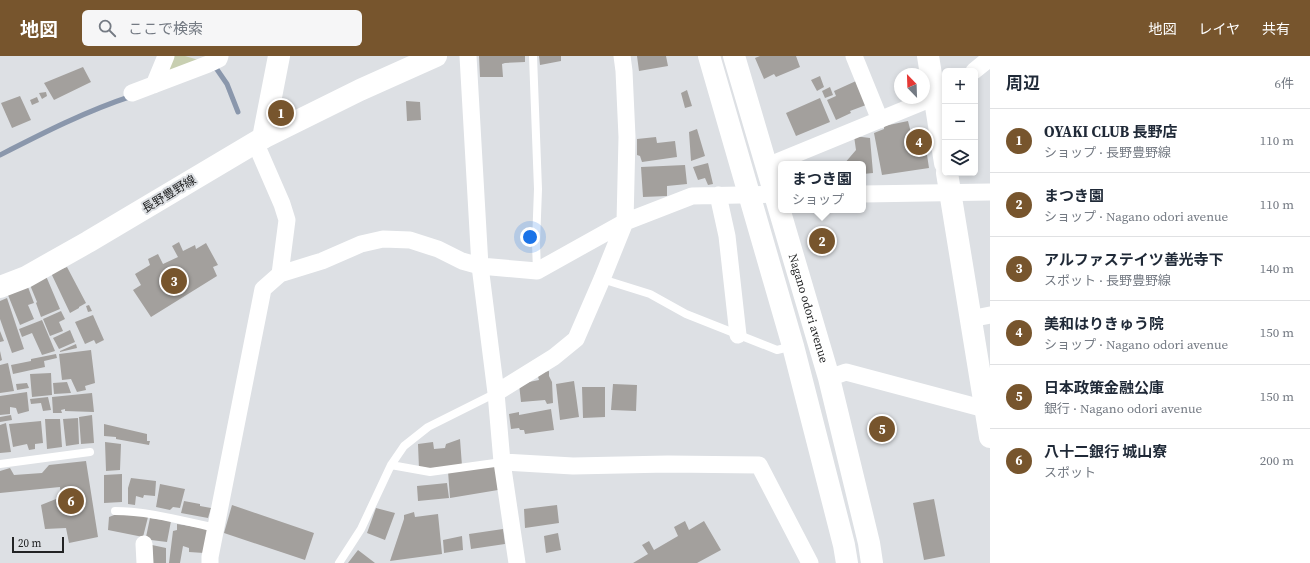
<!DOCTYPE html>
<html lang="ja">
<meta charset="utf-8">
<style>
body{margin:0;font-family:"Source Serif 4","Noto Sans JP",serif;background:#f6f6f7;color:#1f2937}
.controls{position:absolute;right:12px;top:12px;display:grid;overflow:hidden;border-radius:6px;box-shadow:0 2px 6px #0003}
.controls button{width:36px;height:36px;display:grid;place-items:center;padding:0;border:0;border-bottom:1px solid #e0e1e3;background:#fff;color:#1f2937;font:20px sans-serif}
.compass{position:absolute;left:894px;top:12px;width:36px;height:36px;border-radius:50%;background:#fff;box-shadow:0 2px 6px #0003;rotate:337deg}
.scale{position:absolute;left:12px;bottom:10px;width:52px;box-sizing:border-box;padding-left:4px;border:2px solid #222324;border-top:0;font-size:11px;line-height:14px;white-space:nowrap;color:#222324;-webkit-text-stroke:3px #dde0e4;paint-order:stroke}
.you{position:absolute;left:530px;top:181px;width:14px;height:14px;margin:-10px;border:3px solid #fff;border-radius:50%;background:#1a73e8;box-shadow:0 0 0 6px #1a73e833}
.badge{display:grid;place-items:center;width:26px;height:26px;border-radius:50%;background:#77552d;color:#fff;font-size:13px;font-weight:700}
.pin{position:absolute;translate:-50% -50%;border:2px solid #fff;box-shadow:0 1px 4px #0006}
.popup{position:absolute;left:778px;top:105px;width:88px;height:52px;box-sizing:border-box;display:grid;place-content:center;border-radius:6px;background:#fff;filter:drop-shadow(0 1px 3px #0005);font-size:13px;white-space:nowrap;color:#747a83}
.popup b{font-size:15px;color:#1f2937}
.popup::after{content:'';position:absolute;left:50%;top:100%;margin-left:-8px;border:8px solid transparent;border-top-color:#fff}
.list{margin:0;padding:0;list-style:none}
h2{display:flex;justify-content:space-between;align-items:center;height:52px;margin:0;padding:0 16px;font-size:17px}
h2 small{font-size:13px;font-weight:400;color:#747a83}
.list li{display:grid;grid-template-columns:26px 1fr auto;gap:12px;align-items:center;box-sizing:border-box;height:64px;padding:0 16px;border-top:1px solid #e0e1e3}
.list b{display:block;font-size:15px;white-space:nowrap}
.list p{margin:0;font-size:13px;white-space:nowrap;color:#747a83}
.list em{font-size:13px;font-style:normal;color:#747a83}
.icon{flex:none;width:22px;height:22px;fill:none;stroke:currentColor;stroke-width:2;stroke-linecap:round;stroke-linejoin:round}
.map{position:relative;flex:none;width:990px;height:507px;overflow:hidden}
header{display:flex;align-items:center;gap:24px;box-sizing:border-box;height:56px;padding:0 20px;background:#77552d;color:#fff}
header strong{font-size:19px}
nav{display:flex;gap:22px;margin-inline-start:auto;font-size:14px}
.search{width:280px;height:36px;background:#f6f6f7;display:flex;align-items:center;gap:10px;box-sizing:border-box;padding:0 14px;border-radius:6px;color:#747a83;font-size:15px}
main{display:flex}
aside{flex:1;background:#fff}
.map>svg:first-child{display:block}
.green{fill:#c8cfb1}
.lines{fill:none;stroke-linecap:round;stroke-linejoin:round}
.stream{stroke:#8a97ac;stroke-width:5}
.building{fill:#a3a09d}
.lane{stroke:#fff;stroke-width:8}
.street{stroke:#fff;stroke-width:17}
.secondary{stroke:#fff;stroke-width:22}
.labels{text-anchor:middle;stroke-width:4;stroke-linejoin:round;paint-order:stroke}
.street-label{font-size:12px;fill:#222324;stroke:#dde0e4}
</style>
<header>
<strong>地図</strong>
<div class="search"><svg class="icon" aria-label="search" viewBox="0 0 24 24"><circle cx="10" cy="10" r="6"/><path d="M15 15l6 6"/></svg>ここで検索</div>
<nav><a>地図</a><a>レイヤ</a><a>共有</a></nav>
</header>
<main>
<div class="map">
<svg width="990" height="507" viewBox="0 0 990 507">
<rect width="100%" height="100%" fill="#dde0e4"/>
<path class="green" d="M170,0H185L202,5L170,17L167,2Z"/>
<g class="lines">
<path class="stream" d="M211,13L216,12L227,28L238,56
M0,99C43,77 86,55 132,40"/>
</g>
<path class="building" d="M479,0H525V6L505,7L502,8L503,21H480Z
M539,0H561V5L540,9Z
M637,0H666L668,10L639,15Z
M760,0H796L800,11L776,21L774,18L764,23L755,2Z
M83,11L91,26L54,44L44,27Z
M820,20L824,31L817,35L811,24Z
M856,25L866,49L850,55L851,57L836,64L827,44L836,40L834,35Z
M830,31L833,39L825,42L822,35Z
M687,34L692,50L685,52L681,37Z
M46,36L47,40L42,43L39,37Z
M20,40L31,64L12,72L1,47Z
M37,41L39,46L32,49L30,44Z
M820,42L830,66L796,80L786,57Z
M406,45L420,46L421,64L407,65Z
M908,65L912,81L924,79L929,112L882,119L874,77L884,73V70Z
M697,73L705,100L691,105L689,76Z
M854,80L870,82L873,117L863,118V108H844L856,94Z
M656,81L657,87L675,85L677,101L642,106L640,100L637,99V83Z
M708,107L713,128L708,129L705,122L698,124L693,111Z
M685,109L687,128L667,130V140L643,141L641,111Z
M179,186L183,195L195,189L196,193L206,187L218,209L213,211L217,220L151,261L133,234L141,229L135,218L150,209L148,203L158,198L163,208L178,201L172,190Z
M67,211L86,247L79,251V252L70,257L51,217Z
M46,220L60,253L41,261L36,247L37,246L30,229Z
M28,231L34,247L28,249L34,263L20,269L8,239Z
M7,242L24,293L12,297L0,263V245Z
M89,249L92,255L88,256L86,250Z
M61,255L65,263L59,266L63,275L50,280L43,263Z
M93,259L104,284L96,288L94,284L85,288L75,266Z
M42,264L55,295L42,299L32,277L22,281L19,273Z
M70,274L75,286L59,293L53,282Z
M0,275L4,285L0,286Z
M76,288L77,292L60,296V295Z
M91,294L95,327L85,330L86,334L77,336L71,323L62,324L59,298Z
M0,295L2,304L0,305Z
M56,298L57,302L44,305L45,311L13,318L11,309L31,305V303Z
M8,307L14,335L0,337V309Z
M549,315V320L552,326L553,347L547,348L545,344L521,346L519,328L539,324L537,317Z
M51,317L52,339L32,341L30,318Z
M574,325L579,361L560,364L556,328Z
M67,326L71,337L54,338L53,327Z
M27,327L29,332L17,334L16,328Z
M613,328L637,329L636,355L611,354Z
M582,331H605V361L583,362Z
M27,336L29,355L18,358L16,352L10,351V358L0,359V340Z
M92,337L94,356L65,355V353L61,354L62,357H53L52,341Z
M48,341L51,354L43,355L41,347L31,348L30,343Z
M551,353L554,374L525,378L524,374H520L519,372L511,373L509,358L519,356V359Z
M11,359L12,364L0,366V361Z
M92,359L94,387L81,388L79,361Z
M78,362L79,388L66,390L63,363Z
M45,363H60L62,391L47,393Z
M41,365L43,387L35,388V393L29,394L27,388L13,391L9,368Z
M6,367L11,396L0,397V369Z
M104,368L147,378V385H150L149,389L116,383V381L104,380Z
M460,383L462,410L419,413L418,388L433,386L434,393L445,392L446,388Z
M105,386L121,388L120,414L106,415Z
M86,405L98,481L69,487L66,472L45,473L41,449L61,441L60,431L0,437V415L10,412L14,419L42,417L49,409Z
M496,409L498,434L450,442L448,415Z
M122,418V446L104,447V419Z
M131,422L156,425L155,440L144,439L143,442L136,440L135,449L128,448V432Z
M447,427L449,442L418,445L417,430Z
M160,428L185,433L180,452L173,451L170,454L156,451Z
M934,443L945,500L924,504L913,447Z
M184,445L200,448V450L211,452L208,462L181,457Z
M232,449L314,477L305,504L224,477Z
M557,449L559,467L525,472L524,453Z
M376,452L395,457L385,484L367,477Z
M122,456L148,461L143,481L108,474L109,461Z
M414,456L415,461L438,458L442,498L390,505L404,463V459Z
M150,462L171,465L167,486L151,484L150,482L146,481Z
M685,465L689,474L704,465L721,494L697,507H633L648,498L642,489L649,485L654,494L678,480L674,471Z
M177,468L209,473L204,497L189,496V492L183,490L180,507H169L173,475L177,474Z
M503,473L505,488L471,493L469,478Z
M558,477L561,494L546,497L544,480Z
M462,480L463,494L444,497L443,484Z
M152,489L166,492V507H153Z
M358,494L375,507H348Z"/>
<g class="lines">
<path class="lane" d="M533,0L538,133L536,187L537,215
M602,223L650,238L686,258L777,294L793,290
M0,408L90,396
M391,409L430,416L502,406
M115,455C149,455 183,465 216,472
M339,507L361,473L391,409L404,390L428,371L496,337"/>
<path class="street" d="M468,0L480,210L496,337L502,406L517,507
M854,0L880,64
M974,15L990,2
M154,29L166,0
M132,37L211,7L219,3L220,0
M255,86L282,148L287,164L280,218
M767,110L935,41L945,34
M863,138L990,136
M718,139L727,180L738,279
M970,263L990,259
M829,322L846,316L985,353H990
M496,337L554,301L576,283L602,223L625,166L627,81L624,15L622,0
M502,406L573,410L668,408L759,409L810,507
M144,488L145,507
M210,507V501L263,233L280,218L322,205L361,188L383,183L410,184L438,193L462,205L480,210L537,215L625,166L692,140L781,138"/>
<g class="secondary">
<path d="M709,0L793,290L844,489L847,507"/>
<path id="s1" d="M734,0L829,322L869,487L872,507"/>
<path d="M928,0L945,107"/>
<path d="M263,82L360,34L436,0"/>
<path d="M947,117L990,381"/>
<path d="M0,231L26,221L88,186L263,82L279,0"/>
</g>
</g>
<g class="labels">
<g class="street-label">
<text transform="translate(169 138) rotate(-31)" y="4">長野豊野線</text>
<text dy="4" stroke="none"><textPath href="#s1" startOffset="263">Nagano odori avenue</textPath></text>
</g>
</g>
</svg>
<div class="controls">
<button>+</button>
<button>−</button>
<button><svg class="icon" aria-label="layers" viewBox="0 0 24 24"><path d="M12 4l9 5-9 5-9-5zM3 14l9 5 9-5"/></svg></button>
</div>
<svg class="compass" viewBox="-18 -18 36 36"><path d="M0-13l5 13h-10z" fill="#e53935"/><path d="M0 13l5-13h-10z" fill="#747a83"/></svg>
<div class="scale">20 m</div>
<div class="you"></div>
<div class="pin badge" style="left:281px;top:57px">1</div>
<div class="pin badge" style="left:822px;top:185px">2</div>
<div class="popup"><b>まつき園</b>ショップ</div>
<div class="pin badge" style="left:174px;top:225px">3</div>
<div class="pin badge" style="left:919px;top:86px">4</div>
<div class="pin badge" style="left:882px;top:373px">5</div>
<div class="pin badge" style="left:71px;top:445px">6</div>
</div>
<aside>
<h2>周辺<small>6件</small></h2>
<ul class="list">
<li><span class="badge">1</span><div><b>OYAKI CLUB 長野店</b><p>ショップ · 長野豊野線</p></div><em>110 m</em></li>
<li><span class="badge">2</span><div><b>まつき園</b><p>ショップ · Nagano odori avenue</p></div><em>110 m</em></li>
<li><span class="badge">3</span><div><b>アルファステイツ善光寺下</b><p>スポット · 長野豊野線</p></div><em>140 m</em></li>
<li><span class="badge">4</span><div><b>美和はりきゅう院</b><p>ショップ · Nagano odori avenue</p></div><em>150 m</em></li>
<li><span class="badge">5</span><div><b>日本政策金融公庫</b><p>銀行 · Nagano odori avenue</p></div><em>150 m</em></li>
<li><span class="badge">6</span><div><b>八十二銀行 城山寮</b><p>スポット</p></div><em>200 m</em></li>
</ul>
</aside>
</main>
